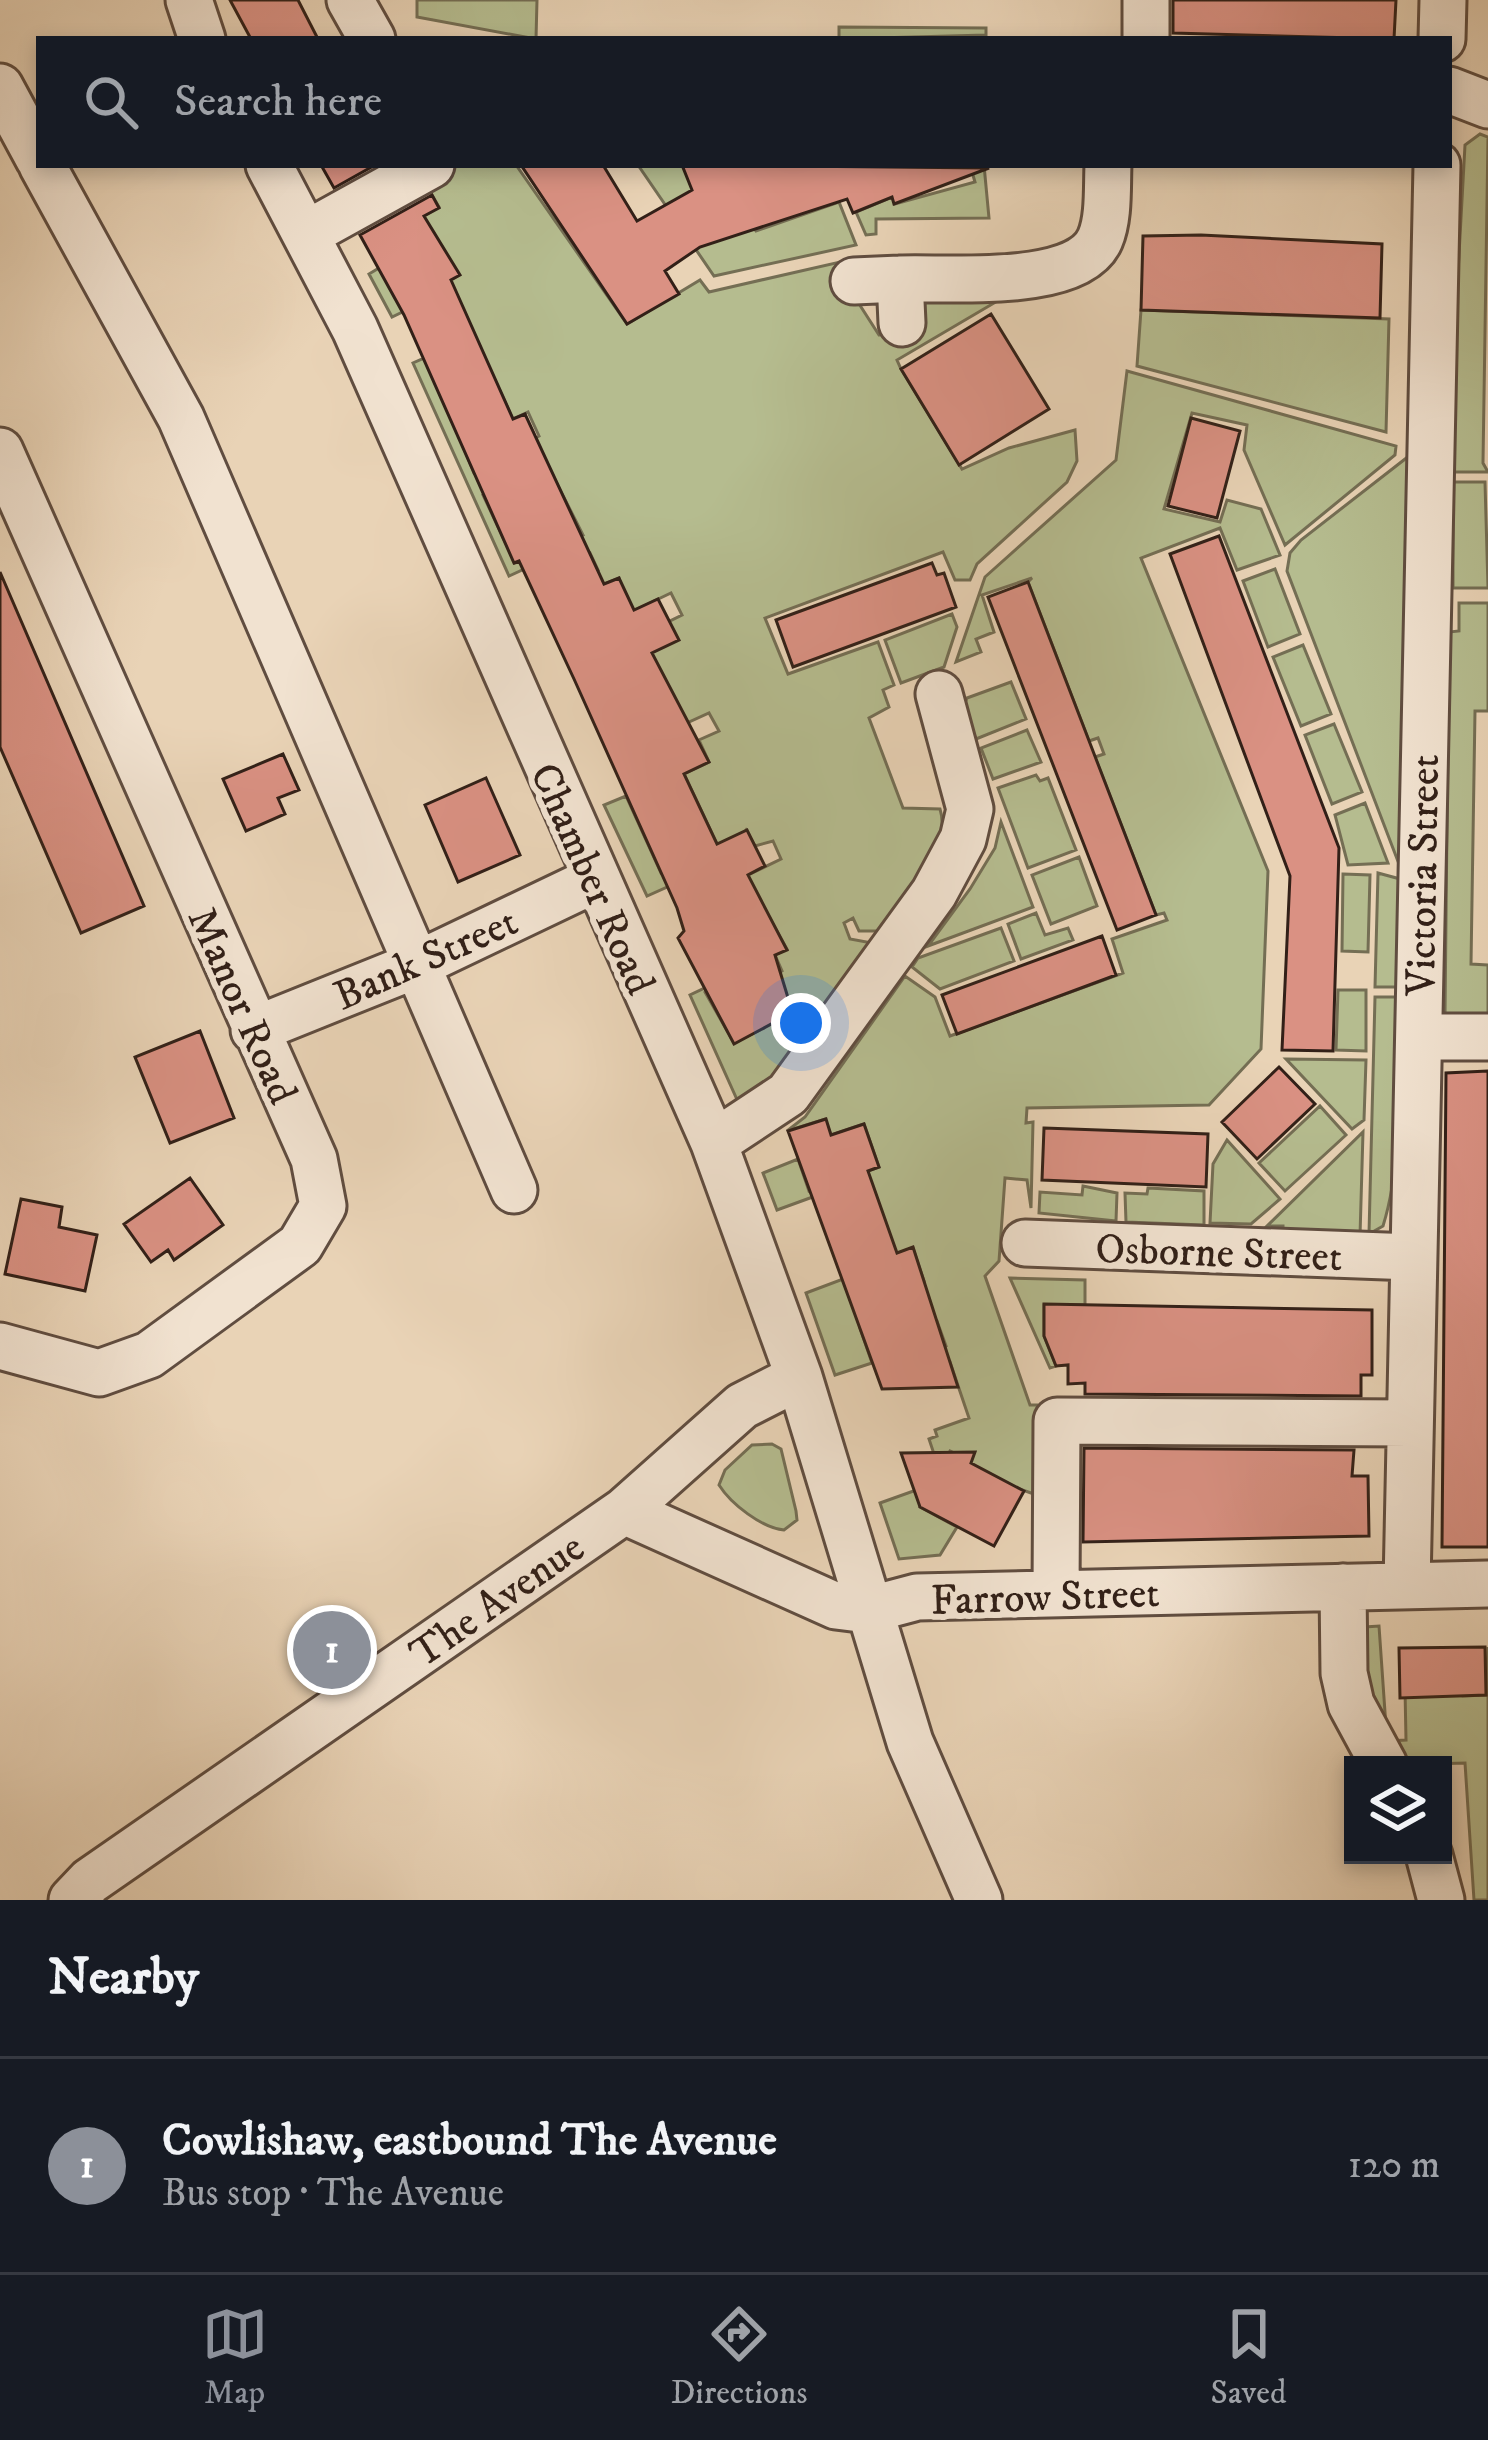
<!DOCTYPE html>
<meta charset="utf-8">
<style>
body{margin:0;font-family:"IM FELL DW Pica",serif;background:#20242c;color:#f1f3f6}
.controls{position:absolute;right:36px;bottom:36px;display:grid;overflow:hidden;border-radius:0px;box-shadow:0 6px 18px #0003}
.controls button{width:108px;height:108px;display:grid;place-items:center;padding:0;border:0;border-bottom:3px solid #363941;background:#171b24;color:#f1f3f6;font:60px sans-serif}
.you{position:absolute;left:801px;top:1023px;width:42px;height:42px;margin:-30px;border:9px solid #fff;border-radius:50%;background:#1a73e8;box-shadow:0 0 0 18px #1a73e833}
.badge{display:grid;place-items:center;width:78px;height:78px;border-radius:50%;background:#8c9099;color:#fff;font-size:39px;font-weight:700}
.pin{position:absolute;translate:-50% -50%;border:6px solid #fff;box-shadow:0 3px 12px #0006}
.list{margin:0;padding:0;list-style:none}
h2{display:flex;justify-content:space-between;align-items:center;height:156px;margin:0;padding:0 48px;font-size:51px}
h2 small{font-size:39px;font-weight:400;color:#9ea1a6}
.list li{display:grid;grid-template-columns:78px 1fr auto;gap:36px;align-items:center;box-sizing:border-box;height:216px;padding:0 48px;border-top:3px solid #363941}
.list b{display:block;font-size:45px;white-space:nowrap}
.list p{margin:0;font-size:39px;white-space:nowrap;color:#9ea1a6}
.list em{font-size:39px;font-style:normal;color:#9ea1a6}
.icon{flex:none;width:66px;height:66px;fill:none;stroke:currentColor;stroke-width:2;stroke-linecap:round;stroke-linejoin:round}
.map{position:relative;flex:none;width:1488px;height:1900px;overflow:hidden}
.search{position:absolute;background:#171b24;box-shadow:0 6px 18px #0003;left:36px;right:36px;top:36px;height:132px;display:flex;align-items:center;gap:30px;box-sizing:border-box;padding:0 42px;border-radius:0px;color:#9ea1a6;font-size:45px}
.sheet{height:372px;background:#171b24}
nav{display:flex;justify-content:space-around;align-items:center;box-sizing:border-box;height:168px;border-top:3px solid #363941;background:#171b24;font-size:33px;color:#9ea1a6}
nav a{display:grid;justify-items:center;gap:6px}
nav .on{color:#8c9099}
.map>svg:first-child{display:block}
.green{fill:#b5bc8f;stroke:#746e54;stroke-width:3;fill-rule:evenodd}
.building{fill:#da9183;stroke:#322018;stroke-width:3}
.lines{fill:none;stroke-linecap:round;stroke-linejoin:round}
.minor-casing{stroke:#604d40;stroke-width:51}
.minor{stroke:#f1e2d0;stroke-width:45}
.labels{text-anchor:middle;stroke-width:12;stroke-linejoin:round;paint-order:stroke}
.street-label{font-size:42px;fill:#322018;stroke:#f1e2d0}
</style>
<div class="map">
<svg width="1488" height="1900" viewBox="0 0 1488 1900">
<rect width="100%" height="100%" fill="#e9d3b6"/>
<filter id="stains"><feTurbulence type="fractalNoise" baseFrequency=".00167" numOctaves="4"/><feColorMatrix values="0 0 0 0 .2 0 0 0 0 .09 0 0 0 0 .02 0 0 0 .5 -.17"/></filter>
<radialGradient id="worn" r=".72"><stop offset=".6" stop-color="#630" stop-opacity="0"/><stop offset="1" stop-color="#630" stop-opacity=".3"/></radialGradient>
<path class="green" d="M417,0H537L536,39L417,17Z
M839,27L986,28V35L839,39Z
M1480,134L1488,137L1483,463L1488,472H1454L1451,401L1465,145Z
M446,165H516L627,324L700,280L709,292L840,262L841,292L854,296L879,335L914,334L924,303L937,296L1011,293L897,360L901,369L962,469L1009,448L1075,430L1077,461L1067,482L977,564L970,580H955L943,552L765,618L788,674L878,642L894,685L883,690L889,707L869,718L903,808L940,809C953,850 903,899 882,931H859L853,918L844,923L850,939L872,943L756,1103L739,1104L690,995L709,986L705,992L734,1043L764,1028L781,1005L777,974L782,971L775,955L787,949L746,876L781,859L773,841L755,846L746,830L725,861L647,896L604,805L626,796L661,873L718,846L684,774L709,762L699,740L719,731L709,713L667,732L623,644L682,615L671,593L629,613L619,578L595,588L589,574L598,570L590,553L550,570L544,560L509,576L413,363L424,358L417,305L392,317L369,274L379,268L425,294L459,275L416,221L439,207L423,180ZM500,391L513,419L528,412L539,436L523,444L525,450L474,473L449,412ZM547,464L583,535L515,563L483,495Z
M638,165H709L756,231L839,202L856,245L714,276Z
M970,165H984L989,218L876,219V234L866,235L856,212L892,197L895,204L975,182Z
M1141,310L1389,319L1386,432L1137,366Z
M1127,371L1396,446L1395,455L1285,545L1244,450L1247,425L1192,413L1164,509L1220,522L1227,500L1261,509L1280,555L1237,570L1220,528L1141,558L1268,871L1261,1049L1209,1105L1027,1108L1026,1123L1033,1122L1031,1208L1027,1180L1005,1178L999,1261L985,1276L1030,1405H1037L1045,1432V1498L967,1470L971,1461L950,1451L920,1507L957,1527L940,1555L899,1559L880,1503L922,1488L937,1463L929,1439L937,1436L935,1430L969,1418L950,1362L912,1360L946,1346L937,1321L860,1328L872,1363L835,1375L806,1293L843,1279L907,1288L924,1281L913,1248L881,1259L851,1183L777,1210L763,1173L798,1159L809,1191L879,1167L864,1124L831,1135L825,1119L787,1131L805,1117L905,976L935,997L950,1036L1123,973L1112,939L1167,920L1164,913L1156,915L1095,757L1104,754L1098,738L1089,741L1028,582L1032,578L982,595L994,632L976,639L981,652L956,662L985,577L1116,460Z
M1409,456L1399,864L1287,571L1290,553L1301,540Z
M1453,482H1485L1488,588H1453Z
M1275,569L1300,634L1268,647L1243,581Z
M1459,603H1488V711H1475L1471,964L1488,965V1024L1459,1023L1445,1014L1449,632L1459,631Z
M952,614L957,627L944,667L901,683L885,640Z
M1303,645L1331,714L1301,726L1273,657Z
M1011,682L1026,719L976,739L963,708L967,698Z
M1334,724L1362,792L1332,804L1305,735Z
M1027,730L1041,762L993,779L981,748Z
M1036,775L1040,781L1048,778L1076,850L1028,868L998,788Z
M1365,803L1388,863L1348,865L1335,815Z
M1001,822L1033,907L928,946L970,889L995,848Z
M1079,857L1097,906L1051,924L1032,875Z
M1378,873L1400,879L1399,987H1375Z
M1343,874L1370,875L1368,952L1342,951Z
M1036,913L1045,935L1068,928L1073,940L1021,959L1008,924Z
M1001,928L1014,961L940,989L912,967L918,958Z
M1338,990H1366V1051L1336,1050Z
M1375,997H1399C1397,1070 1405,1155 1383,1226L1369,1234Z
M1286,1059L1366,1060L1364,1120L1352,1129Z
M1320,1106L1346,1135L1285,1191L1259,1163Z
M1363,1132L1360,1236L1283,1235V1226H1267Z
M1227,1140L1280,1199L1251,1224L1210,1223L1213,1164Z
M1083,1186L1117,1193L1116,1221L1039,1213L1040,1192L1082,1195Z
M1148,1188L1204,1191V1225L1126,1222L1125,1193L1147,1194Z
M1010,1278L1085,1280V1305H1044V1336L1056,1366L1050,1368Z
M772,1444L781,1449L796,1511L797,1520L784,1530C762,1528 731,1504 719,1485L725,1470L752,1445Z
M1379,1626L1387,1741L1406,1740L1405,1689H1462L1463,1696L1486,1695L1488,1647V1900H1474L1465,1763L1395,1765L1363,1702L1365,1627Z"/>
<path class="building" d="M230,0H298L318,39H251Z
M1173,0H1396L1394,39L1173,33Z
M321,165H375L334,188Z
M521,165H603L637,221L692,190L682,165L989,168L894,204L892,197L853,213L847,199L700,247L665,271L679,294L627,324Z
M432,195L439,208L424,216L460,275L451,280L513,419L525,414L604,584L619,578L634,610L658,599L679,640L652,653L709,762L684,774L717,844L747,830L765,866L748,875L787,950L775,955L789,1001L781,1005L786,1016L734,1044L678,938L684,931L677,908L574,679L519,561L514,563L404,315L360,235Z
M1201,235L1382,244L1380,318L1141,310L1143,236Z
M991,314L1049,409L959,465L901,369Z
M1191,418L1240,431L1217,518L1168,506Z
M1219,536L1339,848L1333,1051L1282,1050L1290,876L1170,554Z
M932,563L937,575L944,573L956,607L793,667L776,620Z
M0,572L144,906L81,933L0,747Z
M1028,582L1156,915L1117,930L988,597Z
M283,754L299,790L278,798L285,814L246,831L223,779Z
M486,778L520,855L458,882L425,805Z
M1102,936L1116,975L957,1034L942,995Z
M200,1031L234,1118L170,1143L135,1057Z
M1279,1067L1315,1104L1257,1159L1222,1122Z
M1488,1071V1547H1442L1446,1073Z
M826,1119L831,1135L864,1124L879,1167L868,1171L897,1253L913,1247L958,1387L882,1389L788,1131Z
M1044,1128L1208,1134L1206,1187L1042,1180Z
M190,1178L223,1225L174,1260L168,1250L151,1262L124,1224Z
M21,1199L62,1207L59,1227L97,1235L85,1291L5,1274Z
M1044,1304L1372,1310V1375H1361V1396L1085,1394V1383L1068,1384V1365L1056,1366L1044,1336Z
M1084,1448L1354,1450L1352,1476H1368L1369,1536L1083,1542Z
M975,1452L971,1463L1024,1491L994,1546L920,1507L901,1453Z
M1485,1647L1486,1695L1400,1698L1399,1648Z"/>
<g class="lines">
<g class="minor-casing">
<path id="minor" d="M189,0L202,39
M350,0L372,39
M1146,39V0
M1442,39L1443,0
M0,87L39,159
M1449,90L1488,105
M42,165L181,418L514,1190
M269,165L355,329L714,1143L799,1377L910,1742L979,1900
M308,233L431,165
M854,281L900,279
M902,323L900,279C949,277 1078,290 1100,239C1109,218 1107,188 1108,165
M0,451L314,1159L323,1206L300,1245L149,1355L99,1373L0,1346
M254,1030L416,965L594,880
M1419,1037H1488
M714,1143L788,1094L934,893L963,839L970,809L939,694
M1025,1243L1413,1257
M624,1511L836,1606L868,1610L917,1597L1488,1584
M1407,1585L1437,165
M1343,1587L1344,1673L1351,1704L1384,1765
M1056,1593L1057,1421L1410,1423
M1429,1855L1441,1900
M72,1900L90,1881L624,1511L742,1406L799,1377"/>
</g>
<use href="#minor" class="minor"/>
</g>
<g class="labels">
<g class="street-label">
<text transform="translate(1421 875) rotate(-89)" y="15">Victoria Street</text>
<text transform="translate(594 878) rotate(66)" y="15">Chamber Road</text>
<text transform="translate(425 957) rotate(-24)" y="15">Bank Street</text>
<text transform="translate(244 1005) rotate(66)" y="15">Manor Road</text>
<text transform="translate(1219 1251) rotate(2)" y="15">Osborne Street</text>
<text transform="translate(1045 1595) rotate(-2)" y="15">Farrow Street</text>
<text transform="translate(496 1599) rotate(-35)" y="15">The Avenue</text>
</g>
</g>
<rect width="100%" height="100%" filter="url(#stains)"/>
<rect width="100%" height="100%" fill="url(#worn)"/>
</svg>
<div class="controls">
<button><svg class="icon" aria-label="layers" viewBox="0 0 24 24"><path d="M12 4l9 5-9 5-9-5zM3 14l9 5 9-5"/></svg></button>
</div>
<div class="you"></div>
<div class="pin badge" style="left:332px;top:1650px">1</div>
<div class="search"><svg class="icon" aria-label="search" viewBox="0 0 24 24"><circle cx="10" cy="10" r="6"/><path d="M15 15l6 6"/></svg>Search here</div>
</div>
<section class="sheet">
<h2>Nearby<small></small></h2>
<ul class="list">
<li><span class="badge">1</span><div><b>Cowlishaw, eastbound The Avenue</b><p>Bus stop · The Avenue</p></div><em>120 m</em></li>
</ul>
</section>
<nav>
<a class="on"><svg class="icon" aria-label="map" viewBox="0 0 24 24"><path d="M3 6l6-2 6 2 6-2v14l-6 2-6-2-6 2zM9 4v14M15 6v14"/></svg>Map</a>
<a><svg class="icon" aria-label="directions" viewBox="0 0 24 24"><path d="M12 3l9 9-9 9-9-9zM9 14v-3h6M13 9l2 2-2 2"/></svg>Directions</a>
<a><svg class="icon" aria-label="saved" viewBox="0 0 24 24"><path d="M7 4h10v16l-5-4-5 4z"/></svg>Saved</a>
</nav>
